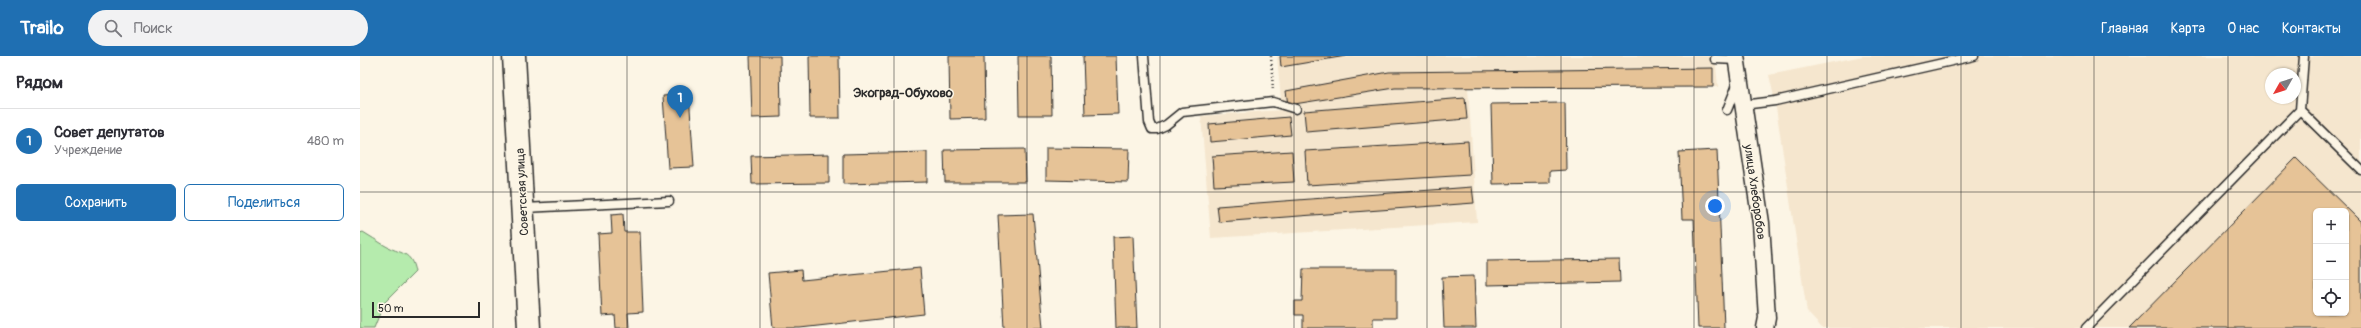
<!DOCTYPE html>
<html lang="ru">
<meta charset="utf-8">
<style>
body{margin:0;font-family:Pangolin,sans-serif;background:#f2f2f3;color:#2b2b33}
.controls{position:absolute;right:12px;bottom:12px;display:grid;overflow:hidden;border-radius:6px;box-shadow:0 1px 3px #0004}
.controls button{width:36px;height:36px;display:grid;place-items:center;padding:0;border:0;border-bottom:1px solid #e1e1e2;background:#fff;color:#2b2b33;font:20px sans-serif}
.compass{position:absolute;left:1905px;top:12px;width:36px;height:36px;border-radius:50%;background:#fff;box-shadow:0 1px 3px #0004;rotate:231deg}
.scale{position:absolute;left:12px;bottom:10px;width:108px;box-sizing:border-box;padding-left:4px;border:2px solid #2b2b2b;border-top:0;font-size:11px;line-height:14px;white-space:nowrap;color:#2b2b2b;-webkit-text-stroke:3px #fcf5e5;paint-order:stroke}
.you{position:absolute;left:1355px;top:150px;width:14px;height:14px;margin:-10px;border:3px solid #fff;border-radius:50%;background:#1a73e8;box-shadow:0 0 0 6px #1a73e833}
.badge{display:grid;place-items:center;width:26px;height:26px;border-radius:50%;background:#1f6fb2;color:#fff;font-size:13px;font-weight:700}
.pin{position:absolute;translate:-50% -33px;filter:drop-shadow(0 1px 2px #0008)}
.pin::after{content:'';position:absolute;top:21px;width:14px;height:12px;background:inherit;clip-path:polygon(0 0,100% 0,50% 100%)}
.list{margin:0;padding:0;list-style:none}
h2{display:flex;justify-content:space-between;align-items:center;height:52px;margin:0;padding:0 16px;font-size:17px}
h2 small{font-size:13px;font-weight:400;color:#7c7c81}
.list li{display:grid;grid-template-columns:26px 1fr auto;gap:12px;align-items:center;box-sizing:border-box;height:64px;padding:0 16px;border-top:1px solid #e1e1e2}
.list b{display:block;font-size:15px;white-space:nowrap}
.list p{margin:0;font-size:13px;white-space:nowrap;color:#7c7c81}
.list em{font-size:13px;font-style:normal;color:#7c7c81}
.actions{display:flex;gap:8px;padding:12px 16px}
.actions a{flex:1;padding:9px 0;border:1px solid #1f6fb2;border-radius:6px;text-align:center;font-size:14px;color:#1f6fb2}
.actions .main{background:#1f6fb2;color:#fff}
.icon{flex:none;width:22px;height:22px;fill:none;stroke:currentColor;stroke-width:2;stroke-linecap:round;stroke-linejoin:round}
.map{position:relative;flex:none;width:2001px;height:272px;overflow:hidden}
header{display:flex;align-items:center;gap:24px;box-sizing:border-box;height:56px;padding:0 20px;background:#1f6fb2;color:#fff}
header strong{font-size:19px}
nav{display:flex;gap:22px;margin-inline-start:auto;font-size:14px}
.search{width:280px;height:36px;background:#f2f2f3;display:flex;align-items:center;gap:10px;box-sizing:border-box;padding:0 14px;border-radius:22px;color:#7c7c81;font-size:15px}
main{display:flex}
aside{flex:1;background:#fff}
.map>svg:first-child{display:block}
.built{fill:#f5e6ce;fill-rule:evenodd}
.green{fill:#b5ebad;stroke:#708b6c}
.building{fill:#e6c397;stroke:#2b2b2b;fill-rule:evenodd}
.lines{fill:none;stroke-linecap:round;stroke-linejoin:round}
.service-casing{stroke:#2b2b2b;stroke-width:11}
.minor-casing{stroke:#2b2b2b;stroke-width:19}
.secondary-casing{stroke:#2b2b2b;stroke-width:25}
.path{stroke:#2b2b2b;stroke-width:2.5;stroke-dasharray:1 3;stroke-linecap:butt}
.service{stroke:#fcf5e5;stroke-width:8}
.minor{stroke:#fcf5e5;stroke-width:16}
.secondary{stroke:#fcf5e5;stroke-width:22}
.grid{fill:none;stroke:#2b2b2b;stroke-width:1;stroke-opacity:0.55}
.labels{text-anchor:middle;stroke-width:3;stroke-linejoin:round;paint-order:stroke}
.street-label{font-size:12px;fill:#2b2b2b;stroke:#fcf5e5}
.neighbourhood-label{font-size:13px;font-weight:bold;fill:#2b2b2b;stroke:#fcf5e5}
</style>
<header>
<strong>Trailo</strong>
<div class="search"><svg class="icon" aria-label="search" viewBox="0 0 24 24"><circle cx="10" cy="10" r="6"/><path d="M15 15l6 6"/></svg>Поиск</div>
<nav><a>Главная</a><a>Карта</a><a>О нас</a><a>Контакты</a></nav>
</header>
<main>
<aside>
<h2>Рядом<small></small></h2>
<ul class="list">
<li><span class="badge">1</span><div><b>Совет депутатов</b><p>Учреждение</p></div><em>480 m</em></li>
</ul>
<div class="actions"><a class="main">Сохранить</a><a>Поделиться</a></div>
</aside>
<div class="map">
<svg width="2001" height="272" viewBox="0 0 2001 272">
<rect width="100%" height="100%" fill="#fcf5e5"/>
<filter id="ink" filterUnits="userSpaceOnUse"><feTurbulence type="fractalNoise" baseFrequency=".025" numOctaves="2"/><feDisplacementMap in="SourceGraphic" scale="8" xChannelSelector="R" yChannelSelector="G"/><feConvolveMatrix kernelMatrix="1 2 1 2 8 2 1 2 1" color-interpolation-filters="sRGB"/></filter>
<g filter="url(#ink)">
<path class="built" d="M917,0H1355L1358,31L1108,32L1117,166L851,182L841,60L922,54Z
M1503,0H2001V272H1462L1447,256L1415,45L1409,19ZM1911,18H1935V42H1911ZM1956,155H1986V257H1956Z"/>
<path class="green" d="M3,176C10,180 17,185 24,189C41,199 51,194 55,216L24,247L14,272H0V177Z"/>
<path class="building" d="M390,0H420L421,61L392,62Z
M449,0H479L480,62H450Z
M589,0H624L625,62L590,63Z
M658,0H691L692,59H659Z
M723,0H756L758,58L725,59Z
M920,0H986L921,11Z
M1353,12V31L1035,32L928,49L926,35L1029,16Z
M329,38L334,111L308,112L303,40Z
M1105,42L1107,63L946,76L944,55Z
M1205,47L1206,114L1190,115V127L1133,128L1131,48Z
M929,61L931,79L850,86L849,68Z
M1108,85L1110,119L947,129L945,95Z
M686,92L769,93L768,126L686,124Z
M665,93L666,126H585L584,94Z
M1357,94L1364,272H1338L1334,163H1322L1319,96Z
M932,95L934,126L854,130L852,100Z
M567,96V126L483,128V98Z
M469,98V127L392,128L391,100Z
M1936,102L2001,166V272H1769ZM1956,155H1986V257H1956Z
M1112,131L1114,147L859,166L857,150Z
M263,158L264,176H280L283,256L268,257L269,272H256L255,259L242,260L238,178L252,177L251,159Z
M673,158L683,272H644L638,159Z
M773,180L777,272H756L753,181Z
M1259,203L1260,226L1127,229V205Z
M560,212L564,258L440,272H413L408,217L441,214L442,224Z
M943,213H1036V262H1013V272H943V259H935V245H942Z
M1114,220L1116,272H1084L1082,221Z"/>
<g class="lines">
<g class="service-casing">
<path id="service" d="M784,0L789,66L792,73H797L806,69L822,56L913,46L936,53
M1355,3L1376,4
M1383,49L1415,45L1614,0
M1367,54L1377,29
M1940,54L2001,114
M164,152L309,145
M1726,272L1940,54L1944,0"/>
</g>
<g class="minor-casing">
<path id="minor" d="M1376,0L1401,167L1407,262L1405,272"/>
</g>
<g class="secondary-casing">
<path id="secondary" d="M154,0L169,272"/>
</g>
<path class="path" d="M911,0L913,35"/>
<use href="#service" class="service"/>
<use href="#minor" class="minor"/>
<use href="#secondary" class="secondary"/>
</g>
</g>
<path class="grid" d="M133,0V272M267,0V272M400,0V272M534,0V272M667,0V272M800,0V272M934,0V272M1067,0V272M1201,0V272M1334,0V272M1467,0V272M1601,0V272M1734,0V272M1868,0V272M0,136H2001"/>
<g class="labels">
<g class="street-label">
<text transform="translate(162 136) rotate(-93)" y="4">Советская улица</text>
<text transform="translate(1395 136) rotate(82)" y="4">улица Хлеборобов</text>
</g>
<g class="neighbourhood-label">
<text x="543" y="41">Экоград-Обухово</text>
</g>
</g>
</svg>
<div class="controls">
<button>+</button>
<button>−</button>
<button><svg class="icon" aria-label="locate" viewBox="0 0 24 24"><circle cx="12" cy="12" r="6"/><path d="M12 2v4M12 18v4M2 12h4M18 12h4"/></svg></button>
</div>
<svg class="compass" viewBox="-18 -18 36 36"><path d="M0-13l5 13h-10z" fill="#e53935"/><path d="M0 13l5-13h-10z" fill="#7c7c81"/></svg>
<div class="scale">50 m</div>
<div class="you"></div>
<div class="pin badge" style="left:320px;top:62px">1</div>
</div>
</main>
